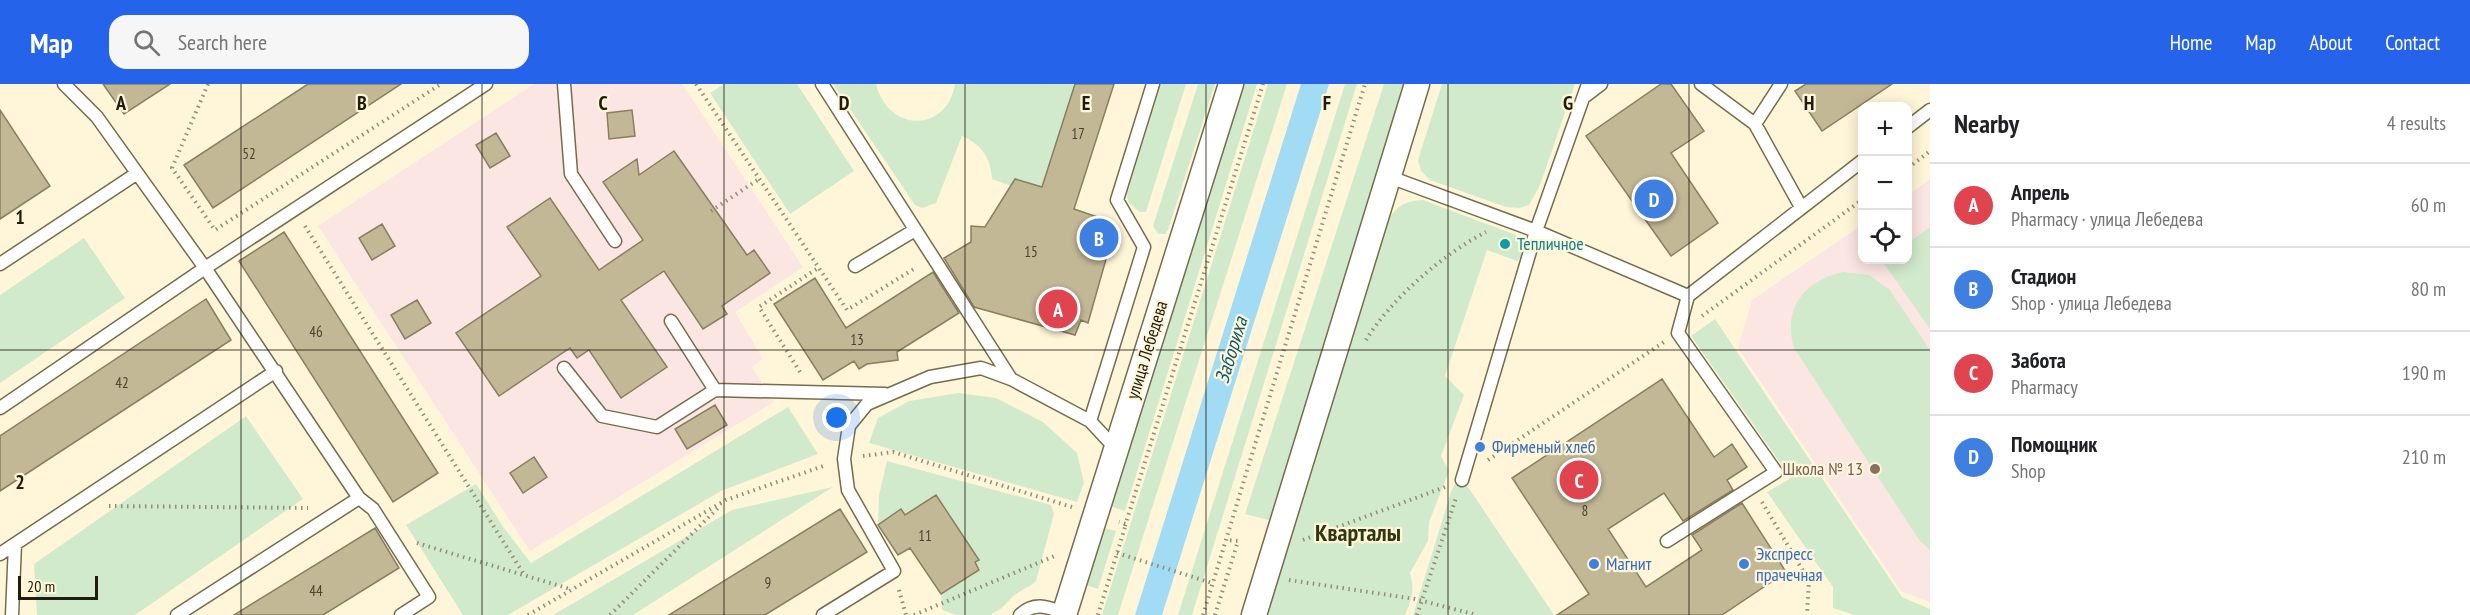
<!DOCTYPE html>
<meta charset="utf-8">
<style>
body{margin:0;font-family:"PT Sans Narrow",sans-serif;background:#f6f6f6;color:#202124}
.controls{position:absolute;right:18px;top:18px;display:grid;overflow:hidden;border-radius:12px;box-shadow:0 3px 15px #0003}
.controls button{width:54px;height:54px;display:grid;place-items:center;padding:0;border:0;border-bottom:2px solid #e0e0e0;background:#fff;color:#202124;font:30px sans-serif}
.scale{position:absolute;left:18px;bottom:15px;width:80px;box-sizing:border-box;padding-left:6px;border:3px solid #201c0e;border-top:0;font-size:16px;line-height:21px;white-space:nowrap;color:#201c0e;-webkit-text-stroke:4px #fff6d9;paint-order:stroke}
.you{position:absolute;left:837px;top:334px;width:21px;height:21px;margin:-15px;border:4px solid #fff;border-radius:50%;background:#1a73e8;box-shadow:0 0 0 9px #1a73e833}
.badge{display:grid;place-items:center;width:39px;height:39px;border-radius:50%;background:#2563eb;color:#fff;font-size:20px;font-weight:700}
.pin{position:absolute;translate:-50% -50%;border:3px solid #fff;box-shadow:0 2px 6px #0006}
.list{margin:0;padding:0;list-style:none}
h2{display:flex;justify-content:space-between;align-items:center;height:78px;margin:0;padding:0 24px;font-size:26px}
h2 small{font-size:20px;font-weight:400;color:#757577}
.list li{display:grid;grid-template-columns:39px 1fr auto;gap:18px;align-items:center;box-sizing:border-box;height:84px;padding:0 24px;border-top:2px solid #e0e0e0}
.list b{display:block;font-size:22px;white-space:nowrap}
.list p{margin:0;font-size:20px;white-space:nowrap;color:#757577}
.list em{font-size:20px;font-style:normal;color:#757577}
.icon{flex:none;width:33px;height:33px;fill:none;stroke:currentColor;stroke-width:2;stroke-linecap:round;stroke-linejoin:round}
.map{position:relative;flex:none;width:1930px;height:531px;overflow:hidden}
header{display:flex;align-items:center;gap:36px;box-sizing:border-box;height:84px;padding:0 30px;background:#2563eb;color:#fff}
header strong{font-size:28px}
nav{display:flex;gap:33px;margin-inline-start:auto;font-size:21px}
.search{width:420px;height:54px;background:#f6f6f6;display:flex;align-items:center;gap:15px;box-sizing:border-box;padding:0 21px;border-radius:18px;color:#757577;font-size:22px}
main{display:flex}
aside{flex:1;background:#fff}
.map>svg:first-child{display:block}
.education{fill:#fce6e4}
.green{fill:#d2eacc}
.water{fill:#a2dbf4}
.building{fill:#c3b896;stroke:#897e5e;stroke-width:1.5}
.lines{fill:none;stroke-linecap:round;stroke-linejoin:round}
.lane-casing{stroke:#766c4c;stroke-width:15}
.street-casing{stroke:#766c4c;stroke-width:27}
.path{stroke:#938d77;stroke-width:4;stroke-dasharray:1.5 4.5;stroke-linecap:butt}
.lane{stroke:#fff;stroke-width:12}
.street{stroke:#fff;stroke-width:24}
.path-bridge{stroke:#938d77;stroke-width:4;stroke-dasharray:1.5 4.5;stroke-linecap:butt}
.grid{fill:none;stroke:#201c0e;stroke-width:1.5;stroke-opacity:0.55}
.culture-dot{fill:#0f9aa8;stroke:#fff6d9;stroke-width:2}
.shop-dot{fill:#3f7fe0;stroke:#fff6d9;stroke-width:2}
.education-dot{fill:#8d6e63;stroke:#fff6d9;stroke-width:2}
.labels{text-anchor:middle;stroke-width:4.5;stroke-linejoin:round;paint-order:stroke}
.number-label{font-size:15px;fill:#494330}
.culture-label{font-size:18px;fill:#0d838f;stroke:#fff6d9;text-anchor:start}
.street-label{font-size:18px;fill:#201c0e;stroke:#fff6d9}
.shop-label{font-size:18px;fill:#366cbe;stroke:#fff6d9;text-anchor:start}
.education-label{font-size:18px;fill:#785e54;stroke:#fff6d9;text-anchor:end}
.water-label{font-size:20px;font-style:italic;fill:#0f5871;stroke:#fff6d9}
.district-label{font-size:24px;font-weight:bold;fill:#313811;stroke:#fff6d9}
.grid-label{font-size:20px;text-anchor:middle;font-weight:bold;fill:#201c0e;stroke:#fff6d9;stroke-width:4.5;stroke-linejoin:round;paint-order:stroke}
</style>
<header>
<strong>Map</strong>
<div class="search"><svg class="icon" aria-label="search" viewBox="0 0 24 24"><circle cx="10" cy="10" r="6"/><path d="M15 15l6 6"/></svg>Search here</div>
<nav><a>Home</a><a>Map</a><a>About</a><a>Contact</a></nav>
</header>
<main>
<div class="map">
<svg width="1930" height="531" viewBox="0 0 1930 531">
<rect width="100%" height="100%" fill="#fff6d9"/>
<path class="education" d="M534,0H682L803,183L735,228L763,275L752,283L774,318L530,467L318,142Z
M1930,95V518L1901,507L1738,264L1752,216L1862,141V176H1908V111Z"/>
<path class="green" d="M724,0H797L854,87L790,130L710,9Z
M833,0H876C888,49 947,49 955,0H1075L1042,103L1014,95L1011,102L992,95C991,74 981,60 962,52L936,119L922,124L915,121Z
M1161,0H1186L1146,128H1140L1128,118L1127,110Z
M1198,0H1215L1168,146L1165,150H1158L1153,142Z
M1243,0H1257L1125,427L1110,422Z
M1268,0H1287L1118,531H1102Z
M1345,0H1357L1192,531H1178Z
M1384,0H1409L1272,437L1245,430Z
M1442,0H1575L1540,101L1529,121L1520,124L1506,123L1430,96L1421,87L1418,76Z
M1423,116L1516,151L1521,156L1524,171L1517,177L1487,166L1445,292L1464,311L1441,372L1449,387L1429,438L1428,457L1410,489C1415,506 1412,515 1405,531H1268L1386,139C1396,123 1403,117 1423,116Z
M1930,143V245L1882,177L1908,176V159Z
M84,154L125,214L0,299V211Z
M1843,188L1869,191L1890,206L1930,266V466L1919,456L1794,264C1782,223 1805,197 1843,188Z
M1715,235L1902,513L1930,525V531H1854L1833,524V503L1767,408L1791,394L1691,252Z
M958,309L996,314L1043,338L1077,369L1084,399L1077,418L869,359L878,334L909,317Z
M788,323L818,370L721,407L508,531H463L406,441L476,400L504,444L531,479Z
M246,332L303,415L135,531H37L34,480Z
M887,377L1051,421L1054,430L1036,497C1030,503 1025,504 1019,508C1008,514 1006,525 992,529V531H957L942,526L941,510L979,486L975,478L979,476L937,411L905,431L901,426L878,441L879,411Z
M1461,399L1468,403L1554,531H1413L1452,405L1455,400Z
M833,403L633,531H553L732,426Z
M1104,444L1116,447L1098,505L1086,501Z"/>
<path class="water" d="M1301,0H1329L1162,531H1135Z"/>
<path class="building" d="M103,0H170L124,30Z
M308,0H401L213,124L184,81Z
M1075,0H1114L1074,125L1112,138L1105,159L1110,161L1088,239L1081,236L1075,251L974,223L944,174L971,158V142L985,143L1015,95L1042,103Z
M1661,0H1671L1704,47L1671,69L1718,139L1671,172L1586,52Z
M1806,0H1892L1822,47L1795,7Z
M0,26L50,102L0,135Z
M632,26L635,52L609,55L607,29Z
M496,49L510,72L490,84L476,61Z
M674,67L747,171L754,166L770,189L722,222L727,230L703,245L664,187L621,216L667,283L621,314L589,266L577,274L570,264L499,312L456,249L541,192L507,143L550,114L599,186L643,156L603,98L637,75L639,91Z
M382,140L395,162L372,176L359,154Z
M284,148L438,389L393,418L239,177Z
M933,188L959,229L897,268L898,276L867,280L859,285L854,277L823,296L774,220L815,194L846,244Z
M206,215L231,256L0,407V352Z
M417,216L431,239L405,255L391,231Z
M1662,295L1714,373L1732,360L1747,383L1727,396L1733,406L1683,437L1664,409L1608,445L1646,503L1702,466L1692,451L1742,419L1786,488L1722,531H1557L1589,510L1512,394Z
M715,321L727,341L687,365L675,345Z
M534,373L547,393L523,409L510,389Z
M936,411L979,476L975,478L979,486L941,510L910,464L898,471L878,441L901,425L905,431Z
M840,425L867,468L765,531H669Z
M375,444L399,484L323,531H234Z"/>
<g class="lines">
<g class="lane-casing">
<path id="lane" d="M64,0L97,33L205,184L359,414L177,531
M564,0L571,90L615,157
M822,0L1011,295
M1701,0L1755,40
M1781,0L1755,40L1801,123
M1584,13L1601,0
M1908,43L1930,26
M1387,92L1536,147L1688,212L1862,77
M0,180L136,90
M855,182L915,146
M671,237L715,306
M564,284L602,332L657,343L715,306L885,310
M0,324L205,184L486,0
M1090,337L1144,163L1117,116L1153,0
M1462,396L1536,147L1588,0
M359,414L373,425L429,513L401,531
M1667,457L1776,388L1678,249L1688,212
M0,470L15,460
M12,531L15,460L276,287
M823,531L894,487L848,406L844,375L849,342L867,320L930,293L981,284L1011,295L1090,337L1116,365
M1020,531C1034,517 1048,523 1065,529"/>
</g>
<g class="street-casing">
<path id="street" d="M1064,531L1231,0
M1254,531L1417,0"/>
</g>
<path class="path" d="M208,0L172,84L215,146L441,0
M696,0L847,226L917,183
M1908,84L1930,67
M711,127L759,95
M305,142L523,489
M1702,232L1862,116
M1366,256C1391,215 1443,170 1486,148
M800,288L759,223L818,184
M863,372L893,368L1072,423
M1488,376L1664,258
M1762,418L1809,497L1807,531
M109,422L308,424
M1125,442L1263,0
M1303,456L1445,403
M417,459L570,505
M1289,496L1415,515L1477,531
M899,506L906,531
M528,531L726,416L826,381
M610,531L721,421
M914,531L1057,471
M1098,531L1126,440L1119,438
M1203,531L1365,0
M1215,531L1238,457L1226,456
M1417,531L1456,414"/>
<use href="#lane" class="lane"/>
<use href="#street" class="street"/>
<path class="path-bridge" d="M1117,469L1212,499"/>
</g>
<path class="grid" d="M241,0V531M482,0V531M724,0V531M965,0V531M1206,0V531M1448,0V531M1689,0V531M0,266H1930"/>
<circle class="culture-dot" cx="1505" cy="160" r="6"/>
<g class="shop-dot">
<circle cx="1480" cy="363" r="6"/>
<circle cx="1594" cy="480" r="6"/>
<circle cx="1744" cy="480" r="6"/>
</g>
<circle class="education-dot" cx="1875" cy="385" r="6"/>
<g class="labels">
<g class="number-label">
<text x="1078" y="55">17</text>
<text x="249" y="75">52</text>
<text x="1031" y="173">15</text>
<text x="316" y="253">46</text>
<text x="857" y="261">13</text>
<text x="122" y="304">42</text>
<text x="1585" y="432">8</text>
<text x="925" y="457">11</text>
<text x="768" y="504">9</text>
<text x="316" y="512">44</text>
</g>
<g class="culture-label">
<text x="1517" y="166">Тепличное</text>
</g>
<g class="street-label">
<text transform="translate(1147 266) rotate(-73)" y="6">улица Лебедева</text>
</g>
<g class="shop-label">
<text x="1492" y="369">Фирменый хлеб</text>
<text x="1756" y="476">Экспресс<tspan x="1756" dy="21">прачечная</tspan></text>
<text x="1606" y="486">Магнит</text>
</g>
<g class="education-label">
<text x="1863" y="391">Школа № 13</text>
</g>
<g class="water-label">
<text transform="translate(1231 266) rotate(-73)" y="7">Забориха</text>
</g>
<g class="district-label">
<text x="1358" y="457">Кварталы</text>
</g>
</g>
<g class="grid-label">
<text x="121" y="26">A</text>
<text x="362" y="26">B</text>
<text x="603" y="26">C</text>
<text x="844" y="26">D</text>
<text x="1086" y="26">E</text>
<text x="1327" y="26">F</text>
<text x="1568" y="26">G</text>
<text x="1809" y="26">H</text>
<text x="20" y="140">1</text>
<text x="20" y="405">2</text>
</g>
</svg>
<div class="controls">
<button>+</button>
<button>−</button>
<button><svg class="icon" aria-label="locate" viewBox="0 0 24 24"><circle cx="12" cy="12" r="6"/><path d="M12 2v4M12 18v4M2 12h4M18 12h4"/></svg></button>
</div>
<div class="scale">20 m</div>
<div class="you"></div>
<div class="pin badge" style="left:1058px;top:225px;background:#e0444e">A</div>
<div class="pin badge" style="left:1099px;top:154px;background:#3f7fe0">B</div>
<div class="pin badge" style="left:1579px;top:396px;background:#e0444e">C</div>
<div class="pin badge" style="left:1654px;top:115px;background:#3f7fe0">D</div>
</div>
<aside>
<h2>Nearby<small>4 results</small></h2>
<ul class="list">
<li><span class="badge" style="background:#e0444e">A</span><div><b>Апрель</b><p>Pharmacy · улица Лебедева</p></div><em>60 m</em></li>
<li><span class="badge" style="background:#3f7fe0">B</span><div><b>Стадион</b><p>Shop · улица Лебедева</p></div><em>80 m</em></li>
<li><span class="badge" style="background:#e0444e">C</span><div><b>Забота</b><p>Pharmacy</p></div><em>190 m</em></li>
<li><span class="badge" style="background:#3f7fe0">D</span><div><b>Помощник</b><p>Shop</p></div><em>210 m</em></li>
</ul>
</aside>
</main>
